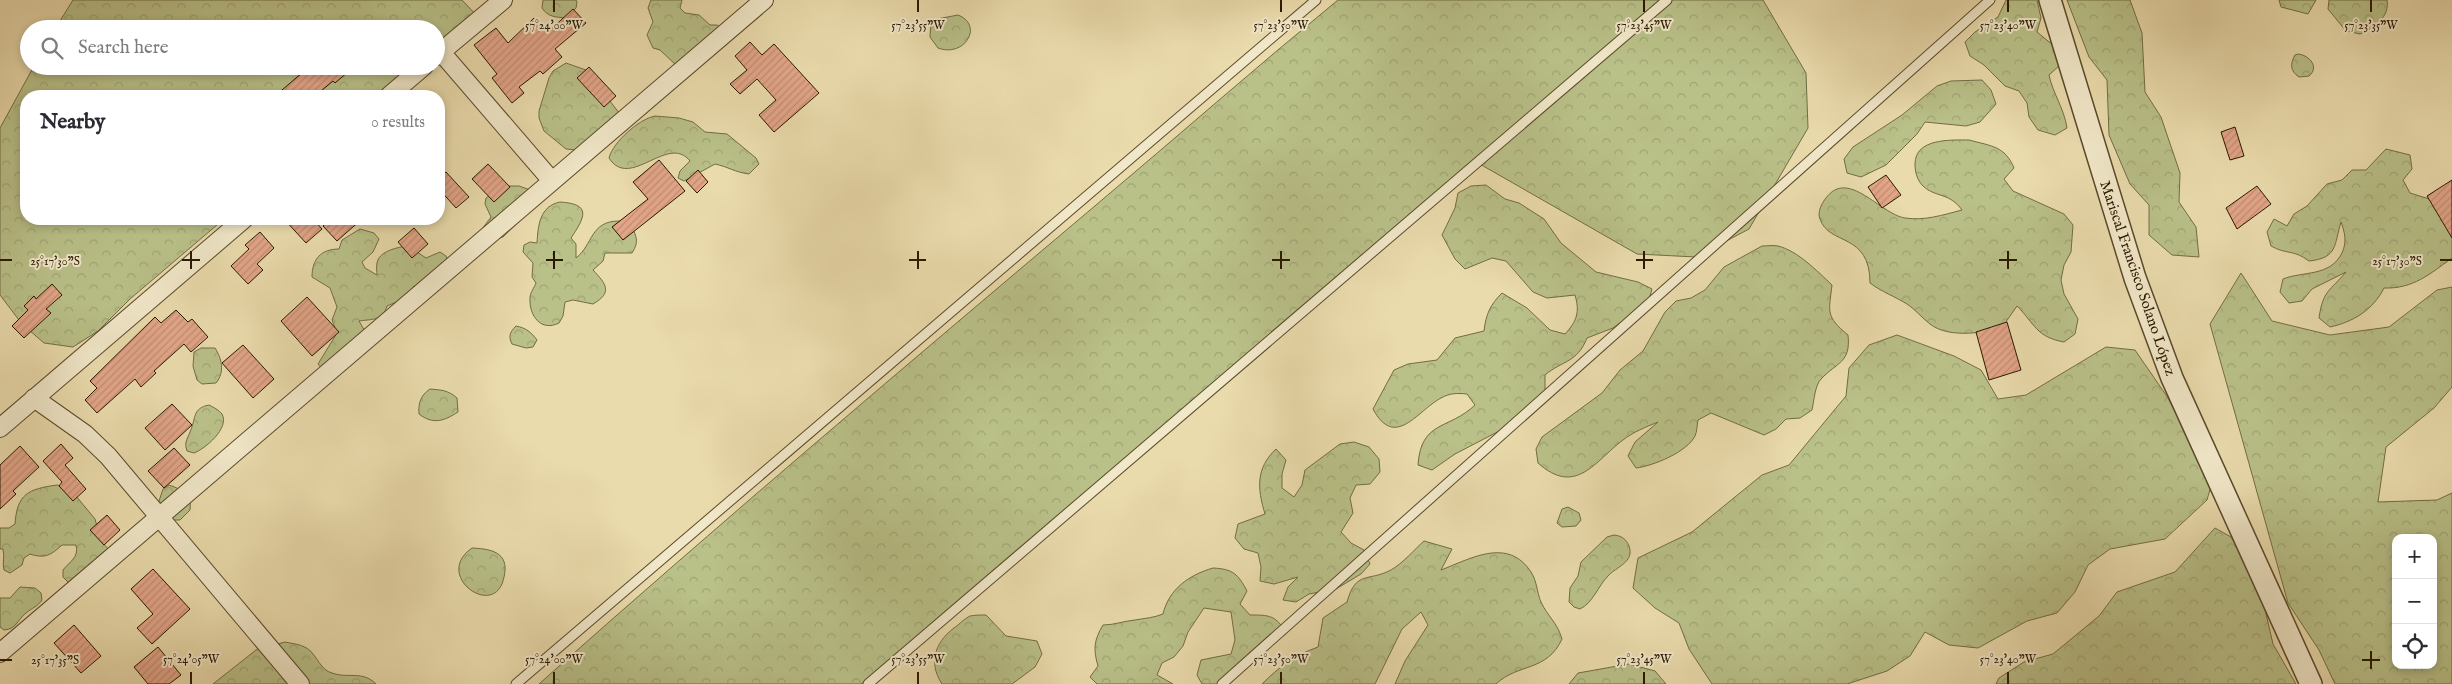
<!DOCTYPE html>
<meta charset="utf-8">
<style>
body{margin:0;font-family:"IM FELL English",serif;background:#f7f7f7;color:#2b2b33}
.controls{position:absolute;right:15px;bottom:15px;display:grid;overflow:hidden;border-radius:10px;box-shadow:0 2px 8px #0003}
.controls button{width:45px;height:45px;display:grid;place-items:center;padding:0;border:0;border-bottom:1px solid #e1e1e2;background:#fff;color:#2b2b33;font:25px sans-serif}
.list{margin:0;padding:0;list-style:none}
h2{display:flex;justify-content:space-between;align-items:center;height:65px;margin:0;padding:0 20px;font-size:21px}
h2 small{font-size:16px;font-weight:400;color:#7c7c81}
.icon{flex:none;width:28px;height:28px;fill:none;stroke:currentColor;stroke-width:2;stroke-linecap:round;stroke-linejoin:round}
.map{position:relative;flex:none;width:2452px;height:684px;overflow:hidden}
.search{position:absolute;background:#fff;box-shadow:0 2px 8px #0003;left:20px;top:20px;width:425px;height:55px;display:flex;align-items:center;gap:12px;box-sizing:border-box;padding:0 18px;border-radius:28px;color:#7c7c81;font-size:19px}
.panel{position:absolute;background:#fff;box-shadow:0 2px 8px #0003;left:20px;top:90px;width:425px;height:135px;border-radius:20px}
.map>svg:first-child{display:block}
.forest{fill:url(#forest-crowns);stroke:#726c44;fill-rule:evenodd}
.building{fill:url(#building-hatch);stroke:#2a1800}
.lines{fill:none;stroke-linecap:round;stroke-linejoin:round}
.service-casing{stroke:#5a492b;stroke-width:11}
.minor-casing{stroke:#5a492b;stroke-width:20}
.tertiary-casing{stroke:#5a492b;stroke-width:24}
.service{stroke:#f1e8c9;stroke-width:9}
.minor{stroke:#f1e8c9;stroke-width:18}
.tertiary{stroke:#f1e8c9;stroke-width:21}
.ticks{fill:none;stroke:#2a1800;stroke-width:2}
.labels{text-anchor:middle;stroke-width:4;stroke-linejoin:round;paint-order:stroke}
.street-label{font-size:15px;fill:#2a1800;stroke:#f1e8c9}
.ticks-label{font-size:12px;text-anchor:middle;fill:#2a1800;stroke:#f1e8c9;stroke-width:4;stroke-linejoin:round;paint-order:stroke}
</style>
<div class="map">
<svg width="2452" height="684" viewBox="0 0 2452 684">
<defs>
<pattern id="forest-crowns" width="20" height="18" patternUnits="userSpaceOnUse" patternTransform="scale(1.25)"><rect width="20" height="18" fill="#b9c088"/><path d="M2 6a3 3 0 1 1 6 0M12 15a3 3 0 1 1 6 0" fill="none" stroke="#9fa474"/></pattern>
<pattern id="building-hatch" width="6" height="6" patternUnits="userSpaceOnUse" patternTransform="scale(1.25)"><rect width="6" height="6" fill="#e2a588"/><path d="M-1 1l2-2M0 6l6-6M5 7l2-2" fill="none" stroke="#c28d74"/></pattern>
</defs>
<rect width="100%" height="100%" fill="#eadbac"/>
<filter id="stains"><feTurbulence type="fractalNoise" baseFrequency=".004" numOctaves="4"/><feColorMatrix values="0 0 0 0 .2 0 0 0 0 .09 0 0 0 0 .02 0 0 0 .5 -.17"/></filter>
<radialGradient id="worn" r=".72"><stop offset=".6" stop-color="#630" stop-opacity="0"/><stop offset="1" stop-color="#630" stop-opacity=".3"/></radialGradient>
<path class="forest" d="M73,0H462L479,18L436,52V29H55Z
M543,0H576L577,2L576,8L566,18C555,17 548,17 542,8Z
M651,0H682L680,8L685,13L699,15L710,25H717L723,29L677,66L660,50L653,48L647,35L653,22L648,8Z
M1338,0H1763L1806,73L1808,128L1749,229L1696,257L1637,254L1478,163L956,606L861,684H539C722,521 909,363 1096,205C1177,137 1256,67 1338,0Z
M2006,0H2037L2041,18L2037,32L2059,50L2060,65L2049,75C2053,94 2064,108 2067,128L2055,135L2038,130L2029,117L2027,103L2019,91L2005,86L1984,65L1970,56L1965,42L1975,32L1998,17Z
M2067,0H2130L2142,33L2145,92L2161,117L2180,173L2179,202L2196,227L2199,257L2172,255L2149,235V205L2130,184L2109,135L2107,80L2089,57Z
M2279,0H2316L2308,14L2281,7Z
M2329,0H2387C2390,17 2374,28 2360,34L2346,31L2328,9Z
M958,15C984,25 965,58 938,48L930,37L931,23L937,19Z
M2298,54C2309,55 2320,67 2309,76L2299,77C2290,71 2290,64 2295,55Z
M566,63L586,70L623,118L587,151L566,149L544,131L539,118V111L549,78L553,71Z
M34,66H418L380,96H26V219H224L130,299L98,331L73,347L44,343L22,324L0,295V128Z
M1982,80L1991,90L1996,104L1980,122L1966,126L1925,122L1917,134L1886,165L1861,177L1847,173L1844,159L1853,147L1902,115L1937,86L1951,81Z
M655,116L679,118L693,122L705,132L727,134L756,158L759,164L749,174C734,172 729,167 715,164L684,181L678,178L680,171L690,161C668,133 630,191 609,158C613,142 639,119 655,116Z
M1969,140C1991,146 2005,146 2014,168L2004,179L2013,191L2064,214L2073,225L2071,252L2064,265L2061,280L2064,294L2078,319L2075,334L2064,342C2036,337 2035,324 2017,306L2001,329C1979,333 1948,338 1930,324C1922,318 1915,309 1907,304C1894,296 1882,292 1870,283C1870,232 1829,246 1820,219C1817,212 1822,203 1826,198C1848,168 1880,214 1905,218C1924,221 1943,215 1962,210C1949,192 1936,198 1923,186C1917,180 1915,172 1915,164C1915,138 1951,140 1969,140Z
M2386,149L2410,155L2412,169L2403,180L2410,193L2439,202L2452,214V258C2430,274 2413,289 2384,288C2373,310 2353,322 2330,327L2319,318C2323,290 2330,291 2346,272L2312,289L2302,301L2289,303L2280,292L2283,279C2303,271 2330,277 2342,253C2347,242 2345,233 2341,222C2334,245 2338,258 2309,261C2293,249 2287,255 2271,246L2267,232L2274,219L2287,226L2294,214L2307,206L2327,184L2342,180L2352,170H2366Z
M1486,185L1505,199L1519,203L1544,219L1561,243L1596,272L1638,282L1652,289L1648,303L1613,328L1587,338C1577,363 1563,360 1545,375V390L1540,403L1505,428L1455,454L1432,470L1418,465C1421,420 1449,430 1475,405L1467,394C1457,393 1450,393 1441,398C1417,411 1395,450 1373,409L1394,370L1408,364L1437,360L1455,338L1484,331C1486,314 1490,305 1502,293L1527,308L1550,330L1565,334C1577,321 1580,312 1575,295L1547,298L1533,292L1506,261L1492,258L1465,269L1455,259L1442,235L1455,208L1458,193L1471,186Z
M504,186H519L533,191L535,206L503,237L496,239L482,235V229L491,217L485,204L486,198Z
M560,202C592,204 585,217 571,238L576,244V258C593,245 590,221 619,221C629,221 632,226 635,234C638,241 636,247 632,253H605L603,261L593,270C605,283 614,292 593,304L573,300L565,302L563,316L559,323C541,332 529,316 530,298C530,293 534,288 536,283L532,277L533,263L523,252L524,245L530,242L537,243C538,225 540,206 560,202Z
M360,229L374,233L379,239L373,252L362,262L365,268L377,275C377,272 376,267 377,263C379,251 398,247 408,246L426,258L440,252L446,256L448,262L421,284L414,286L406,298L387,306C383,321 372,319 359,321L366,333L323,370L318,364L337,333L332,320L337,307L330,288L312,277C312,259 321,249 339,249L342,240Z
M1762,246C1767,246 1773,245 1778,246C1798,251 1817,271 1832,285C1829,312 1825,316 1848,335C1851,363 1837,362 1821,379C1815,385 1814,401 1812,410L1800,418L1786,419L1776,429L1764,435L1711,413L1698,420C1697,425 1697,432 1695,436C1687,452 1653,466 1636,468L1628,456L1635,442L1658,422C1646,427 1633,432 1623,440C1595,461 1576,497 1538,463L1536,449L1542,437L1602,393L1620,370L1643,351L1665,312L1676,301L1691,298L1705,290L1724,267Z
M2241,273L2272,321L2330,335L2389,327L2437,290L2452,287V387L2434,408L2386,447L2378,502L2437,500L2452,493V684H2335L2319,650L2288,603L2210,324ZM2396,538H2433V665H2396Z
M516,326C526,328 531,332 537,340L533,347L526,348L512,344C508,336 510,332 516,326Z
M1897,335L1954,356L1981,370L1998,399L2026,395L2106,347L2135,350L2168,398L2194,449L2215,472L2207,500L2165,539L2110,549L2088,565L2075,592L2057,613L2027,621L1978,648L1949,645L1925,632L1910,656L1887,671L1847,684H1712L1689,649L1679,623L1655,608L1633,588L1638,558L1692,532L1762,475L1789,465L1846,396L1849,368L1869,345Z
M201,348H215C222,359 225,372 216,383L202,384L197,380L193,366L194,352Z
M430,389C441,390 448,390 457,398L458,412C444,421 433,425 419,414C418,403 421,395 430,389Z
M209,405C213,407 219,410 222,414C230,428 205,449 194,453L187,451C184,442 187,440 190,432C196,419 192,408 209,405Z
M1354,442L1369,447L1379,459L1380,472L1370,484L1356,485L1350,498L1353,513L1341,532L1351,543L1364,550L1370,564L1361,574L1336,589L1309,594L1296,602L1283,600L1288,587L1298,577L1274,584L1260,581L1261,567L1258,553L1244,549L1235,538L1238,524L1265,514C1257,488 1256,468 1276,449L1286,460L1282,474V488L1294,497L1302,485L1305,470L1340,444Z
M57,485L71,490L95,519L101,541L111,552L74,588L63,577V570C70,561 79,558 76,545H62C51,555 45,559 30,554L24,558L22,565L10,573L4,570C2,563 5,557 3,549H0V528H9L15,524C17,494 28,489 57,485Z
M169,485C183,490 192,494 190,510L180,520H172L158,504L163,489Z
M1568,507L1579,513L1581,520L1576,526L1562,527L1557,523L1562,509Z
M2215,528L2231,537L2260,588L2273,644L2296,684H1996L1999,678L2024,662L2053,654L2099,616L2117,592L2175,572Z
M1614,535C1622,536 1626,539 1629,546C1635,562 1616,567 1608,576C1598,586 1593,603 1580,609L1574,607L1569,602L1570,588L1578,576L1581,562L1607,537Z
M1424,541L1452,549L1441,570C1472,558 1508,537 1531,572C1537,581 1537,593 1541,602C1548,617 1557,622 1562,639C1547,672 1518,663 1496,684H1395L1405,661L1428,625L1421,612L1402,629L1375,684H1262C1279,667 1295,655 1318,647L1323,618L1347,602C1356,570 1368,582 1391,570C1403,563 1414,550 1424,541Z
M472,548C495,549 511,554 503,581C492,618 433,575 472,548Z
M1213,568C1233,569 1238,574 1247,591L1240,604L1250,615C1269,615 1276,615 1286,633L1224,684H1202L1197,675L1201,660L1231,654L1235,640L1231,612L1204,608L1188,632L1183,646L1174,657L1162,663L1157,675L1173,684H1097L1090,677L1098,666C1093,649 1094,640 1103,625C1114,625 1124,621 1135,620C1146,618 1153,618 1163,614C1169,589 1189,575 1213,568Z
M20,587L35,588L41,593L42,600C37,607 32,608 26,613C17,620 17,629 4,630L0,627V598H10Z
M986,615L1006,636L1037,641L1042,654L1035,667L1012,684H942C927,661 936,640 958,625C961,622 966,618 970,616C975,615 981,615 986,615Z
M285,642C295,644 307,645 313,654C319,661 322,670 332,673C348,679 362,670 376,684H213L256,650Z
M1629,664L1655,671L1666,684H1569L1578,673Z"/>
<path class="building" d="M573,9L586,23L555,49L562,57L543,74L540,71L519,87L524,93L512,103L492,78L497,74L474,45L496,28L508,43L534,18L548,32Z
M750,42L762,55L774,44L819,93L774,132L759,115L776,100L757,79L740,94L730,84L747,70L735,56Z
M310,66H314L319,73L323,69L320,66H355L335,83L333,81L315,96H275Z
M589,67L616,96L604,107L577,78Z
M2235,127L2244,156L2230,160L2221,132Z
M659,160L685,191L623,240L612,227L648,199L633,182Z
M488,164L510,187L494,202L472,179Z
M698,170L708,182L697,193L686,181Z
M446,172L469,197L456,208L439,189V179Z
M1886,175L1901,195L1882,208L1868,187Z
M2452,180V238L2427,196Z
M2257,186L2271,204L2237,229L2226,208Z
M284,219H313L322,229L306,243Z
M331,219H362L337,241L323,226Z
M414,228L428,244L412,258L398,242Z
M260,232L274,248L257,264L263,270L248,284L231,266L249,249L245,245Z
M52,284L62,295L46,309L51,313L24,338L12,326L28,310L24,306L34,296L36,299Z
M307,297L339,332L312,356L281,321Z
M176,310L188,322L192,319L208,337L191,352L184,344L154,371L156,373L141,387L135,379L97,413L85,400L97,388L90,381L155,317L161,323Z
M2007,322L2021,370L1989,380L1976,332Z
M243,345L274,379L253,398L222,363Z
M172,404L192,425L165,450L145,428Z
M61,444L73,458L65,465L86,489L73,501L59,486L62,482L43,461Z
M20,446L39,467L13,491L16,494L0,509V465Z
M174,448L190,465L164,488L148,471Z
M107,515L120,530L104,545L90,530Z
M153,569L190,609L152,644L137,628L153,614L131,589Z
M74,625L101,656L81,673L54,643Z
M158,647L181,675L169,684H148L134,667Z"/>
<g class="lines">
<g class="service-casing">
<path id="service" d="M516,684L1316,0
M868,684L1667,0
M1222,684L1990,0"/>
</g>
<g class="minor-casing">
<path id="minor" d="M441,52L552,181
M436,56L503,0
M389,96L424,66
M34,398L85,434L108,456L300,684
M0,428L244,219
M0,653L764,0"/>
</g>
<g class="tertiary-casing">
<path id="tertiary" d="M2050,0L2135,278L2172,378L2311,684"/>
</g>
<use href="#service" class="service"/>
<use href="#minor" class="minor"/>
<use href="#tertiary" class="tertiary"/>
</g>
<path class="ticks" d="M554,0V12M918,0V12M1281,0V12M1644,0V12M2008,0V12M2371,0V12M191,251V269M554,251V269M918,251V269M1281,251V269M1644,251V269M2008,251V269M0,260H12M182,260H200M546,260H563M909,260H926M1272,260H1290M1636,260H1653M1999,260H2017M2440,260H2452M2371,651V669M0,660H12M2362,660H2380M191,672V684M554,672V684M918,672V684M1281,672V684M1644,672V684M2008,672V684"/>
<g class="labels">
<g class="street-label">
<text transform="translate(2138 278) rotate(71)" y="5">Mariscal Francisco Solano López</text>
</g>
</g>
<g class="ticks-label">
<text x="554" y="29">57°24'00"W</text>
<text x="918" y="29">57°23'55"W</text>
<text x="1281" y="29">57°23'50"W</text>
<text x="1644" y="29">57°23'45"W</text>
<text x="2008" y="29">57°23'40"W</text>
<text x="2371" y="29">57°23'35"W</text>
<text x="55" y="265">25°17'30"S</text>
<text x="2397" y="265">25°17'30"S</text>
<text x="191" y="663">57°24'05"W</text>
<text x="554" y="663">57°24'00"W</text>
<text x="918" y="663">57°23'55"W</text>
<text x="1281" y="663">57°23'50"W</text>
<text x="1644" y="663">57°23'45"W</text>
<text x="2008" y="663">57°23'40"W</text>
<text x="55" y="664">25°17'35"S</text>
</g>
<rect width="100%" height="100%" filter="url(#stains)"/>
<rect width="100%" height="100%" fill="url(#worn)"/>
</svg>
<div class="controls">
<button>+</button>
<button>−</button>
<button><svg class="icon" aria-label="locate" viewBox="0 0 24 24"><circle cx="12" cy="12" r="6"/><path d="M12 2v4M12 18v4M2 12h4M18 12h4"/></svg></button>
</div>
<div class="search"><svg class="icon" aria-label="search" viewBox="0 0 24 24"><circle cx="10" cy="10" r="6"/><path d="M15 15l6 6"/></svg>Search here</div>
<section class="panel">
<h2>Nearby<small>0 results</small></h2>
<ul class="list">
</ul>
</section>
</div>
